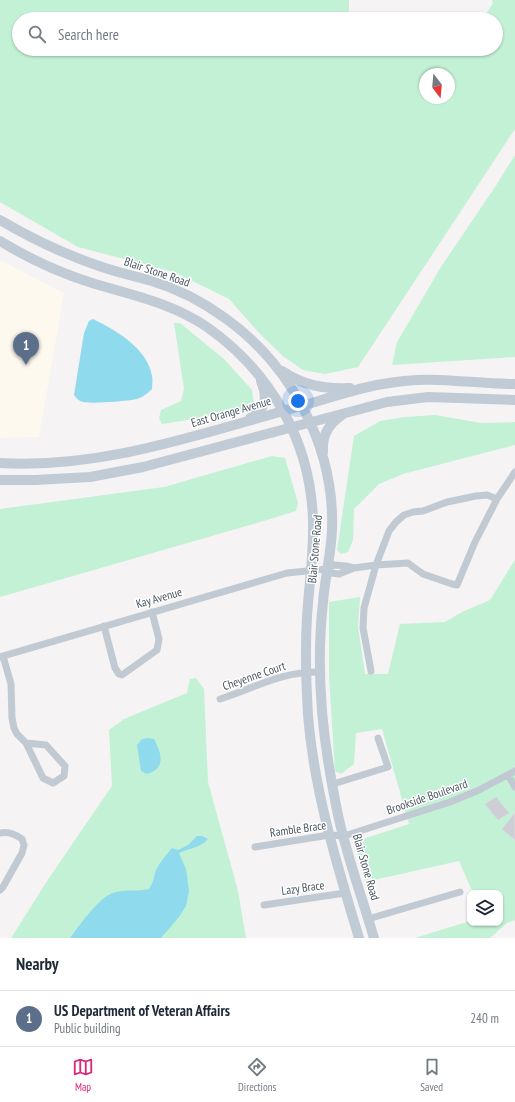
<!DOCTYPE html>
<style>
body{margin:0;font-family:"PT Sans Narrow",sans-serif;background:#f2f2f3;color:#1f2937}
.controls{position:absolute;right:12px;bottom:12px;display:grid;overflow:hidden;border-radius:8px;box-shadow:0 1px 3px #0004}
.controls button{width:36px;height:36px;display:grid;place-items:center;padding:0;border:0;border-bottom:1px solid #e0e1e3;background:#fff;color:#1f2937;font:20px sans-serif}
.compass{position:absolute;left:419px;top:68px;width:36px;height:36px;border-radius:50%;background:#fff;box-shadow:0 1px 3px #0004;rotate:164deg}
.you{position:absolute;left:298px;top:401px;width:14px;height:14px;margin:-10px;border:3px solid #fff;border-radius:50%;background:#1a73e8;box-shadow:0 0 0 6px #1a73e833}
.badge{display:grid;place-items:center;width:26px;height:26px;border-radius:50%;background:#db2777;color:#fff;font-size:13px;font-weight:700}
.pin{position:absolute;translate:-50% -33px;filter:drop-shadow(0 1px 2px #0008)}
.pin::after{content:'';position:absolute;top:21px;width:14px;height:12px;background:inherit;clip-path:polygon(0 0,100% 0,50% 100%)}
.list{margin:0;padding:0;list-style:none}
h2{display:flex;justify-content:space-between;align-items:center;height:52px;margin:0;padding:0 16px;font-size:17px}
h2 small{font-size:13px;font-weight:400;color:#747a83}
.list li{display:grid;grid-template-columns:26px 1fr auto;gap:12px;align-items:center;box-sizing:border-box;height:56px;padding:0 16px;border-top:1px solid #e0e1e3}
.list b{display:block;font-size:15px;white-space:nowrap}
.list p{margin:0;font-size:13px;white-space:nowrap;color:#747a83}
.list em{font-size:13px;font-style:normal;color:#747a83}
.icon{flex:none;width:22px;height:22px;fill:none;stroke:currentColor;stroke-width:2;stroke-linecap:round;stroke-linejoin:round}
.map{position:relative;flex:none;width:515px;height:938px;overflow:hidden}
.search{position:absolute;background:#fff;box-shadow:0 1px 3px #0004;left:12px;right:12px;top:12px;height:44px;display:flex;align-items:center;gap:10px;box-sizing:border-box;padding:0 14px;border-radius:22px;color:#747a83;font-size:15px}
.sheet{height:108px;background:#fff}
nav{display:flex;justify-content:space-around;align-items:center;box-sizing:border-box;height:56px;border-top:1px solid #e0e1e3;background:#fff;font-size:11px;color:#747a83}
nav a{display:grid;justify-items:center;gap:2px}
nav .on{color:#db2777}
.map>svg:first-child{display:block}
.commercial{fill:#fdf9ef}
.green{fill:#c3f1d5;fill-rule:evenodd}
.water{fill:#90daee}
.building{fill:#cdcfd5;stroke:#d7d9de}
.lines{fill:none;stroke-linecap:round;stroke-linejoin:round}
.street{stroke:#c1cad2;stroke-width:7}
.secondary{stroke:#c1cbd6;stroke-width:10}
.labels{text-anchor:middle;stroke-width:3;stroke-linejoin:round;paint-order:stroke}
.street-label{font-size:12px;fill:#4a5661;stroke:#fff}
</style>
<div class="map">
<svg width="515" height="938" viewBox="0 0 515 938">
<rect width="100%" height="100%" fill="#f5f3f3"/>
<path class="commercial" d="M0,260L64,293L39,437L0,438Z"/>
<path class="green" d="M0,0H349V19H19V49H496V19H483L493,3L492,0H515V129L358,367L325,374L303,370L283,356L261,335L229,299L174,272L78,247L0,202ZM425,74H449V98H425Z
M515,155V357L392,365L397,342L441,267L497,184Z
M174,323H180L224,359L252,390L254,404L246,411L162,424L159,418L161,410L181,401L184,389Z
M435,415L481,423L515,422V445L403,474L379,484L354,509L353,540L348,552L341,554L337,550L354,436L380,421L405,417Z
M272,456L285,458L298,503L296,511L267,520L0,597V509L164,487Z
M515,560V920L507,923L490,938H415L470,921V923H473L474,926L477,923H500V893H473L459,861L365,882L354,842L409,824L382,729L356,733L354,764L341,774L335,771L329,676V602L360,597L358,627L365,674H388L400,624L445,622L462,612L490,600Z
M196,678L204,689L208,782L238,891L246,938H11L49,878L112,786L109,730L124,719L187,693L190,679Z"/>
<path class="water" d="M93,319C116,330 148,349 152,376C153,380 152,385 152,389C148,393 143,397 137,399C130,401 89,404 83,402C79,401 76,398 74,395L84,333L89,321Z
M148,738L154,739C161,752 167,768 147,774L141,771L137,745L142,739Z
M197,836H202L208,839C200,848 190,848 179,853L186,869L189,891L186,906L179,917L161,938H70C80,925 99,896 116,892C127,889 138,892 149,889C153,883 154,877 156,870C160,862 166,855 172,848L178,850L188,845Z"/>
<path class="building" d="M496,797L509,813L498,820L485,804Z
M515,813V840L502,829Z"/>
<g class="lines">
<path class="street" d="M327,569L331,573L339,574L354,568L376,565L408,563L423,574L452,584L457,585L475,542L497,499L515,472
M104,626L115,668L119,674L122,675L157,650L159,639L152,612
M3,656L11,684L12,718L14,728L17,734L26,743L43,778L53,783L64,776L65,766L46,745L26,743
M0,657L287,573L327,569L334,565L346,566L354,568
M371,671L363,628L364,608L376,565L389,531L396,522L404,515L413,512L423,511L447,502L476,496L487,495L497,499
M220,699C255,688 282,671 320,672
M508,775L515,787
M333,784L388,767L378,738
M0,833C8,831 15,834 22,839L24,845L22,853L3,887L0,890
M255,847L329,835L344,836L450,802L477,791L515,771
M264,905L345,893
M368,919L460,892"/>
<path class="secondary" d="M0,220C32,239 64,254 99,266C116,272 134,276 152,281C178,289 203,302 225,318C291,365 335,447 332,530C331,554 325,578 323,602C319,638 319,675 322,711C325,746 331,781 338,815C347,857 362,897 374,938
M0,241C28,258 60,273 92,283C132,295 172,303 207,327C271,372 311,442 313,521C314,553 309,585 307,617C305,650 306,682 308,715C314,791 337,865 359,938
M282,371C304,386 324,389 350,388
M250,418C266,409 268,398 261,381
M323,452C322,435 328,425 342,415
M0,463C104,469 202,433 301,406C326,399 351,390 377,385C398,381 418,379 440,380C465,381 490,384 515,384
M0,480H35L90,477L143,467L387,402L428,397L515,400"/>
</g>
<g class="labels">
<g class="street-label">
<text transform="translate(157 272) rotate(19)" y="4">Blair Stone Road</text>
<text transform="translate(231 412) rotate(-16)" y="4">East Orange Avenue</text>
<text transform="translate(315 549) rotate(-85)" y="4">Blair Stone Road</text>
<text transform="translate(159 598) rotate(-16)" y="4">Kay Avenue</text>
<text transform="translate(254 676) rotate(-19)" y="4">Cheyenne Court</text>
<text transform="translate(427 797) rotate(-19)" y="4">Brookside Boulevard</text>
<text transform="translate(298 829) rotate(-8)" y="4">Ramble Brace</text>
<text transform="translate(366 867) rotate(74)" y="4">Blair Stone Road</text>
<text transform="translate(303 888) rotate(-8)" y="4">Lazy Brace</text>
</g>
</g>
</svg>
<div class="controls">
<button><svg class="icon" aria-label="layers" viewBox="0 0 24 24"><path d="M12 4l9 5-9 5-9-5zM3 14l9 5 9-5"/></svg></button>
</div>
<svg class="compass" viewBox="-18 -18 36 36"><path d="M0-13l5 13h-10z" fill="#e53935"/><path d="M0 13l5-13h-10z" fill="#747a83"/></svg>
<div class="you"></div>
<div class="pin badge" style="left:26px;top:365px;background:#5c6f8a">1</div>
<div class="search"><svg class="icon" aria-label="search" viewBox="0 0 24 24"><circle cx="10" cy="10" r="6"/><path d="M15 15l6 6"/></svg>Search here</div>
</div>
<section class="sheet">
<h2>Nearby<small></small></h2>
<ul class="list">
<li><span class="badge" style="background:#5c6f8a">1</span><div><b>US Department of Veteran Affairs</b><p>Public building</p></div><em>240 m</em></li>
</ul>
</section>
<nav>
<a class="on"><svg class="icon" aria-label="map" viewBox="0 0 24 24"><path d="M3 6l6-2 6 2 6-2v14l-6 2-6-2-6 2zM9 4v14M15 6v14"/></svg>Map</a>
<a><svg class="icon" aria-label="directions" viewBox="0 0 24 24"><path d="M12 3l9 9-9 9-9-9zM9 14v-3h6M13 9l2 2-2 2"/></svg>Directions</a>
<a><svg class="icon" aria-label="saved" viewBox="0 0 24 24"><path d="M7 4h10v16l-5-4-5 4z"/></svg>Saved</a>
</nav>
